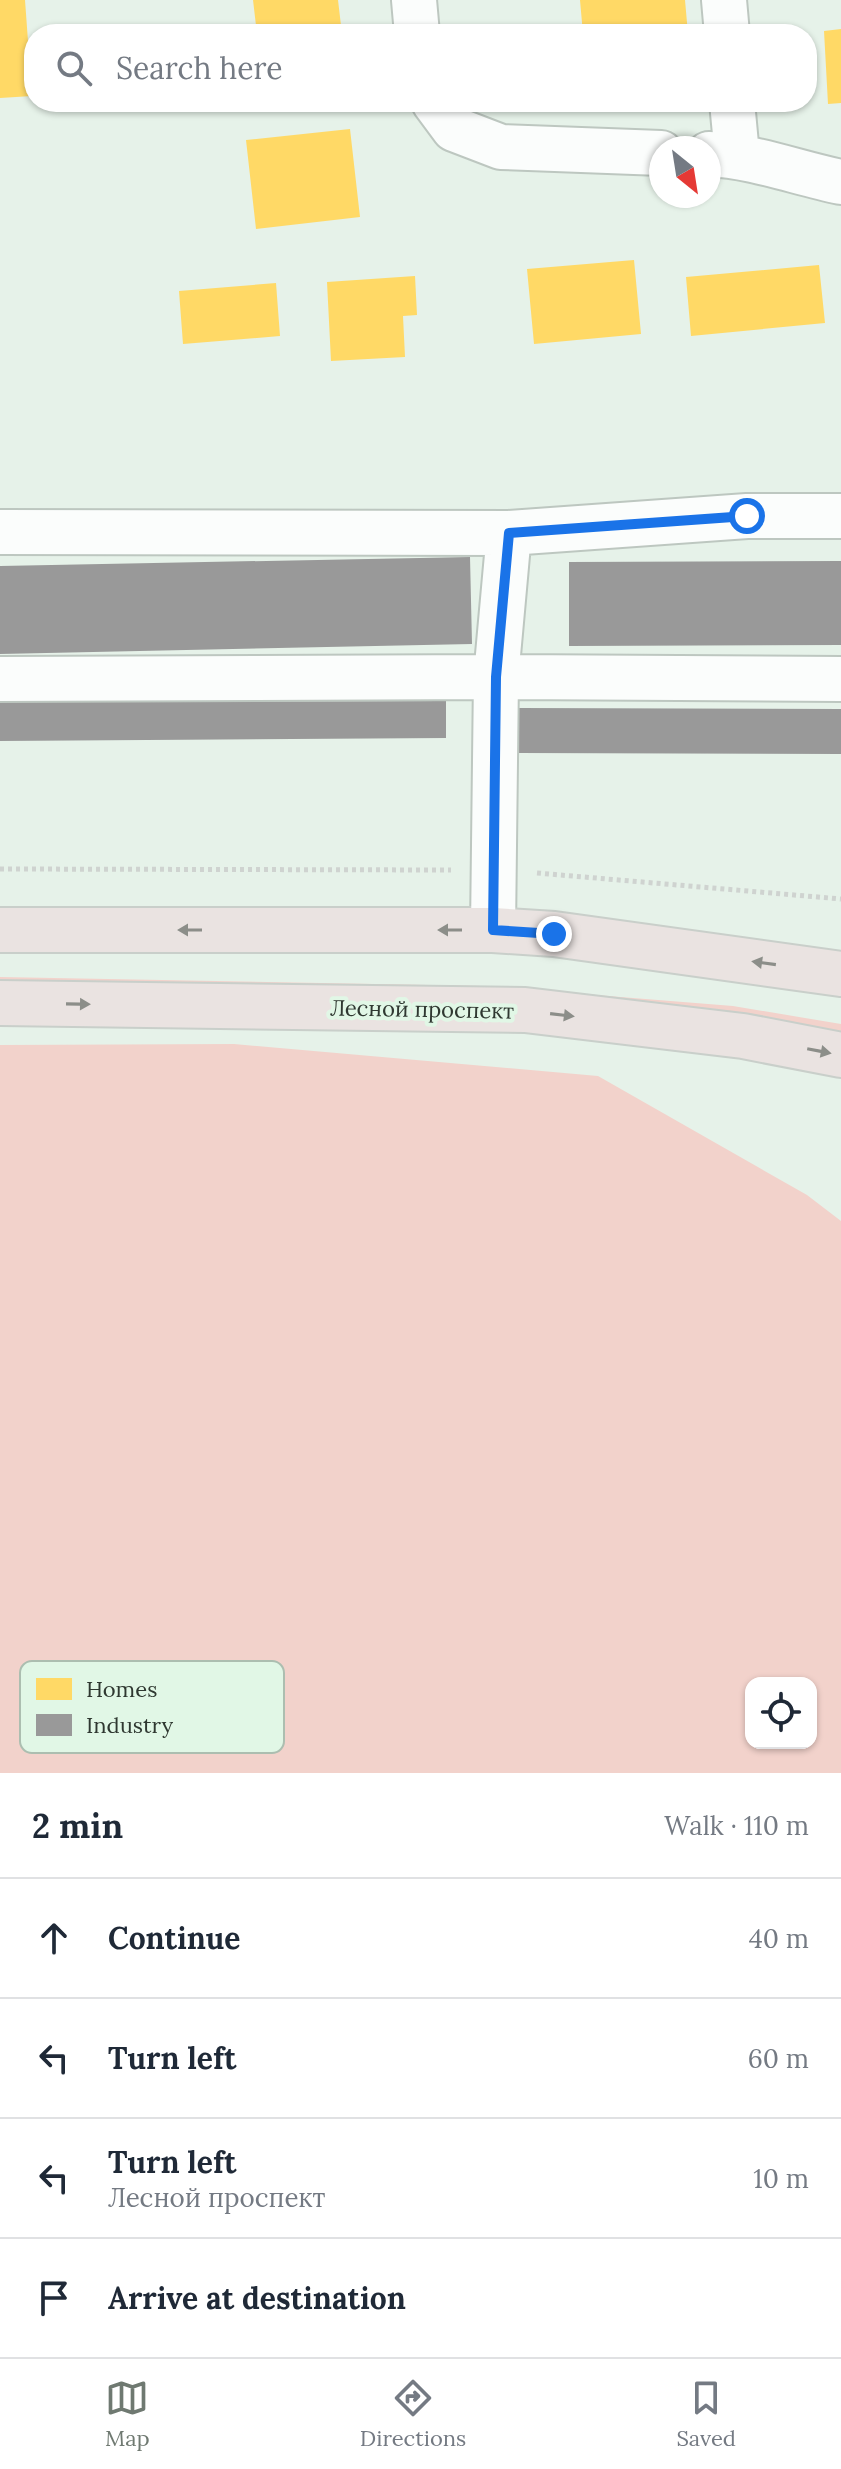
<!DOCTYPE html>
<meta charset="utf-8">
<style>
body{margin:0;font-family:Lora,serif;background:#f2f2f3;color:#1f2937}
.controls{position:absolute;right:24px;bottom:24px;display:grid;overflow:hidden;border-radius:16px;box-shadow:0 2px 6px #0004}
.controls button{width:72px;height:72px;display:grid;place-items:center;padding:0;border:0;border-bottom:2px solid #e0e1e3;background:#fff;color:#1f2937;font:40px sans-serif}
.compass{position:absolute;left:649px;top:136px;width:72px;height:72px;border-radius:50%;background:#fff;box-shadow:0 2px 6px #0004;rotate:150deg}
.stop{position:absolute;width:24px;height:24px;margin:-18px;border:6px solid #1a73e8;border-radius:50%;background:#fff}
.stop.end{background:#1a73e8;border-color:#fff;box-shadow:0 2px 8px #0008}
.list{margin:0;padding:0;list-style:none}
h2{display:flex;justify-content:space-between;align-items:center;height:104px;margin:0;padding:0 32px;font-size:34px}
h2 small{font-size:26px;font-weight:400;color:#747a83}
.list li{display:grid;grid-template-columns:52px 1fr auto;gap:24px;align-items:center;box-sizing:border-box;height:120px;padding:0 32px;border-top:2px solid #e0e1e3}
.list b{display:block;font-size:30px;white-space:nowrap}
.list p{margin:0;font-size:26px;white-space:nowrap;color:#747a83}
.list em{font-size:26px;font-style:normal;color:#747a83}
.icon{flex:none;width:44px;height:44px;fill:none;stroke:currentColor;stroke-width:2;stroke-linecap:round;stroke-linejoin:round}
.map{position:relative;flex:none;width:841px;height:1773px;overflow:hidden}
.search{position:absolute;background:#fff;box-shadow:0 2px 6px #0004;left:24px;right:24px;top:24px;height:88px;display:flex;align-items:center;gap:20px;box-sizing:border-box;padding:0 28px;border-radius:32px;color:#747a83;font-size:30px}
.sheet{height:584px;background:#fff}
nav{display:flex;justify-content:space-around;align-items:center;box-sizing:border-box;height:112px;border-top:2px solid #e0e1e3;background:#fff;font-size:22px;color:#747a83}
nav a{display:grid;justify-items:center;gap:4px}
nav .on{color:#6f7971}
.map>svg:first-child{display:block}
.green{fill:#f2d2cb;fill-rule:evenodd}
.homes{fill:#ffd966}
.industry{fill:#999}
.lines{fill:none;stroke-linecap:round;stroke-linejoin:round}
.minor-casing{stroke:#bdc7c0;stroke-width:48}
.major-casing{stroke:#c9cfca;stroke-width:48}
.path{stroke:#cfd3d0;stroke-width:5;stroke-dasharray:4 4;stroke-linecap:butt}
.minor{stroke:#fbfdfc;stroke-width:44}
.major{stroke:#eae3e1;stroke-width:44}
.oneway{fill:#8c8e89}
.route{stroke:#1a73e8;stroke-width:10}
.labels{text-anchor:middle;stroke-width:8;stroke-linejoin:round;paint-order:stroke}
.street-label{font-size:22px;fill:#2f3831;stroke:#e1f7e6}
.key{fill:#e1f7e6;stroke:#acbeb0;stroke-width:2}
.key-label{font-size:22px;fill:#2f3831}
</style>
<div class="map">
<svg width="841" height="1773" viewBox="0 0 841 1773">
<rect width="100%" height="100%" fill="#e6f2e9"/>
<path class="green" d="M0,977L482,986L733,1006L841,1024V1037L0,990Z
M234,1044L598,1076L807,1195L841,1221V1773H0V1045ZM811,1683V1743H751V1683Z"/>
<path class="homes" d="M0,0H25L32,96L0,98Z
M253,0H338L342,34H257Z
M580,0H685L688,34H583Z
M841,29V103L828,104L824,31Z
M350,129L360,217L256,229L246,140Z
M634,260L641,334L534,344L527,269Z
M819,265L825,323L691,336L686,277Z
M415,276L417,315L403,316L405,357L331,361L327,282Z
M276,283L280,336L183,344L179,291Z"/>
<path class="industry" d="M470,557L472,644L0,654V566Z
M841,561V645L569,646V562Z
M446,701V738L0,741V702Z
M519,708L841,709V754L519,753Z"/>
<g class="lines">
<g class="minor-casing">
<path id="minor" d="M414,0L417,34
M724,0L727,34
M434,102L454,129L501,147L661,153
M732,102L737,155
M709,154C754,156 797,173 841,182
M0,532L509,533L747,516H841
M0,679L496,677L841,679
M493,930L496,677L509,533"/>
</g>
<g class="major-casing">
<path id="major" d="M0,930H493L554,934L841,974
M0,1003L525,1010L743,1036L841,1055"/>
</g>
<path class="path" d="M0,869L451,870
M537,873L841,899"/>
<use href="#minor" class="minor"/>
<use href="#major" class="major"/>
</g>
<defs><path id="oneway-solid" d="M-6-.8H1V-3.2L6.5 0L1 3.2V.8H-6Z" transform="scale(2)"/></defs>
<g class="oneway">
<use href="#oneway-solid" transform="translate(190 930) rotate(180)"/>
<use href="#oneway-solid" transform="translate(450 930) rotate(180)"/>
<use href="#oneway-solid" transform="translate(764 963) rotate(-172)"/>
<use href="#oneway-solid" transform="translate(78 1004) rotate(1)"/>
<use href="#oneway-solid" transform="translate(562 1015) rotate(7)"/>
<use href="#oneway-solid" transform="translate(819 1051) rotate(11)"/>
</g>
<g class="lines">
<path class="route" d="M554,934L493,930L496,677L509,533L747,516"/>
</g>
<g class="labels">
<g class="street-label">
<text transform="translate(422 1009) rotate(1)" y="8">Лесной проспект</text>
</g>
</g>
<rect x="20" y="1661" width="264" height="92" rx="12" class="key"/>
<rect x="36" y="1678" width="36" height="22" fill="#ffd966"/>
<rect x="36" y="1714" width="36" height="22" fill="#999"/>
<g class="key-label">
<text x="86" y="1697">Homes</text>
<text x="86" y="1733">Industry</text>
</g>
</svg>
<div class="controls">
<button><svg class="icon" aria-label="locate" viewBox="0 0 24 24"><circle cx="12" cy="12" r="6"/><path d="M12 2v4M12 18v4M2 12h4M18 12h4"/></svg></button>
</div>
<svg class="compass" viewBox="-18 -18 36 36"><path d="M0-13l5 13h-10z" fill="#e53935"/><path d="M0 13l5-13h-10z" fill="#747a83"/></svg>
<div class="stop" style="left:747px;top:516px"></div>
<div class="stop end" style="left:554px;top:934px"></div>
<div class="search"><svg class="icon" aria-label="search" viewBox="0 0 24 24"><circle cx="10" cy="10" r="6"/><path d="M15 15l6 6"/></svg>Search here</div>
</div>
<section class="sheet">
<h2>2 min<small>Walk · 110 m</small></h2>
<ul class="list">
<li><svg class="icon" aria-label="ahead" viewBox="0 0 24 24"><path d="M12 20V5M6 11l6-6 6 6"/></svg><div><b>Continue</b></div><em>40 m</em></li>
<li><svg class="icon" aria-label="left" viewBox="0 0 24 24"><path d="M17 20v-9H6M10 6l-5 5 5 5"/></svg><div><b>Turn left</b></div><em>60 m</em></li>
<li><svg class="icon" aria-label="left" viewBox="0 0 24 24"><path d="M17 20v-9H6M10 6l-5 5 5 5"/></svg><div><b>Turn left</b><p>Лесной проспект</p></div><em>10 m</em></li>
<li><svg class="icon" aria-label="arrive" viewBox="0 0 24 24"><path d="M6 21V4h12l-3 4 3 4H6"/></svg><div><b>Arrive at destination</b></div></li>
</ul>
</section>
<nav>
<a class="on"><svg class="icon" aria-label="map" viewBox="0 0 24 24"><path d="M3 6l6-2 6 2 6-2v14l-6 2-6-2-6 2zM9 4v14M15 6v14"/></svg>Map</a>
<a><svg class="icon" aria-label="directions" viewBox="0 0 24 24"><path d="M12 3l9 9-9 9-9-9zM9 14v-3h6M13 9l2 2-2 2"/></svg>Directions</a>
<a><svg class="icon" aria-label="saved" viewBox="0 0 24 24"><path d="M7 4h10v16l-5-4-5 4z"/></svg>Saved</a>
</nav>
